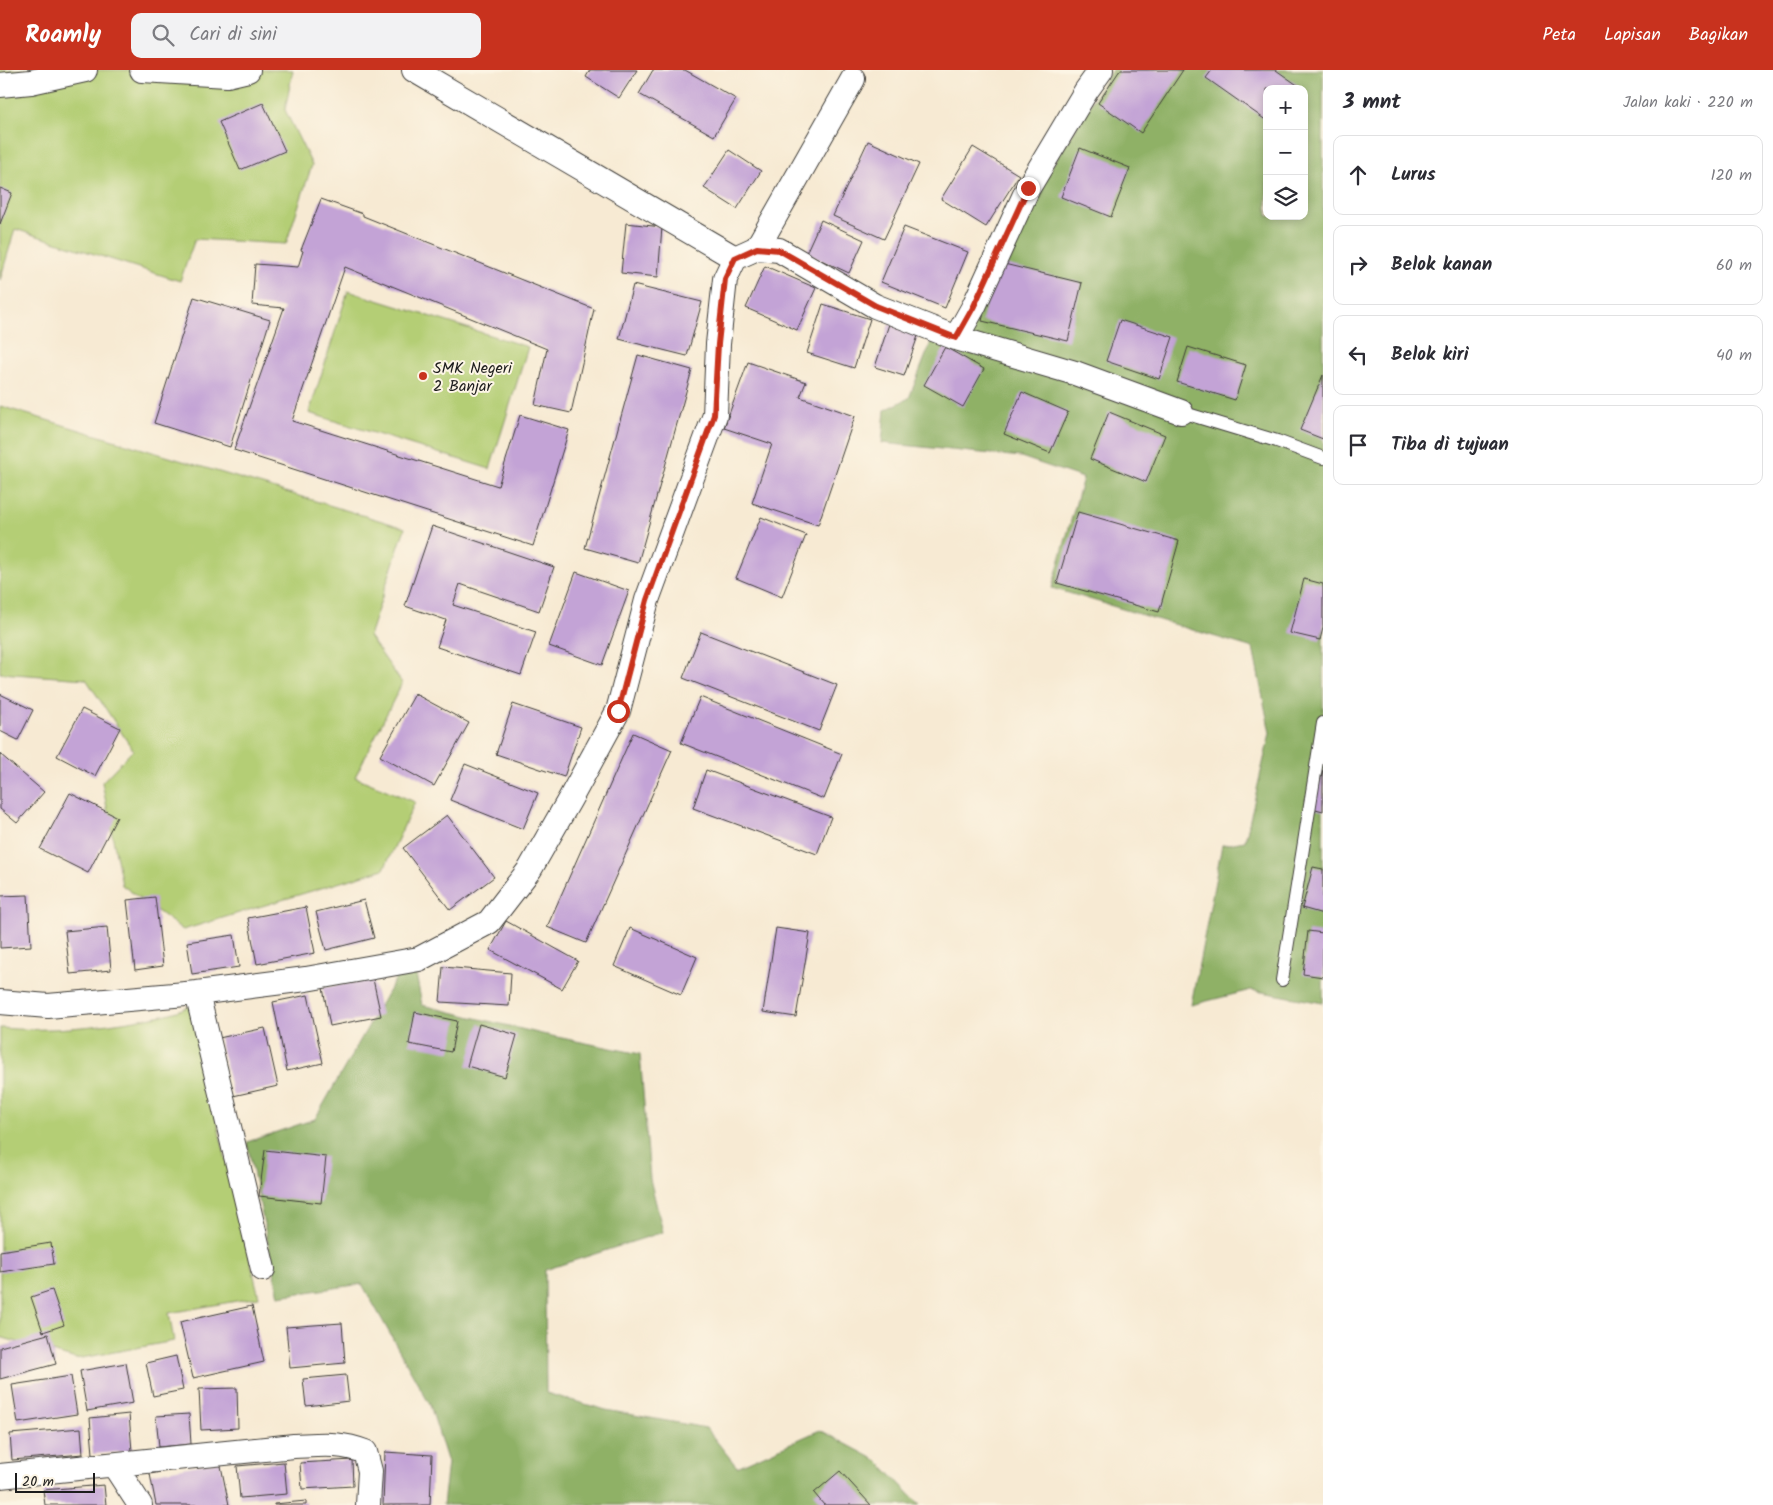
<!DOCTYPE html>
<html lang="id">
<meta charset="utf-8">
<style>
body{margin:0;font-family:Kalam,sans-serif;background:#f2f2f3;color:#2b2b33}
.controls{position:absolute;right:15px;top:15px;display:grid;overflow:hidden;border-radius:10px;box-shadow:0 2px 8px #0003}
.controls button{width:45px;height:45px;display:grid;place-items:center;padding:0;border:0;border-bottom:1px solid #e1e1e2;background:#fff;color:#2b2b33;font:25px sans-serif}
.scale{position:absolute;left:15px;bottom:12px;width:80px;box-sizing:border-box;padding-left:5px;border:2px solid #1c1c1c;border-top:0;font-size:14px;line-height:18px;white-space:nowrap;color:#1c1c1c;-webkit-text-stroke:4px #fcf5e5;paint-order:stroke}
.stop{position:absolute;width:15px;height:15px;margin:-11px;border:4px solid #c8321e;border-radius:50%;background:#fff}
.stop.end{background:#c8321e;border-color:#fff;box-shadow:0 1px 5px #0008}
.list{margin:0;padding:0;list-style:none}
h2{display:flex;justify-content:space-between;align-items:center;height:65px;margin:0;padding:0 20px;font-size:21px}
h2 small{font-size:16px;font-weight:400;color:#7c7c81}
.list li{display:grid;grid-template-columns:32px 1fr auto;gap:15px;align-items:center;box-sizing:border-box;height:80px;margin:0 10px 10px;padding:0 10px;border:1px solid #e1e1e2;border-radius:10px}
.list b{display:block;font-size:19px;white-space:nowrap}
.list em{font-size:16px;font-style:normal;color:#7c7c81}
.icon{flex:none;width:28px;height:28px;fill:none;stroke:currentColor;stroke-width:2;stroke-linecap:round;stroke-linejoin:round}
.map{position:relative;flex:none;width:1323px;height:1435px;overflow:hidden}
header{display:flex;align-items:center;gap:30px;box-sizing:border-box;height:70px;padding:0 25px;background:#c8321e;color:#fff}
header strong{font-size:24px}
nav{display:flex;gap:28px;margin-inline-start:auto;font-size:18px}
.search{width:350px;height:45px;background:#f2f2f3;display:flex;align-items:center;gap:12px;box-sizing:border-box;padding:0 18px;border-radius:10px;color:#7c7c81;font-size:19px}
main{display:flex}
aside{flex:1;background:#fff}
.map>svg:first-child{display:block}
.green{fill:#b4ce74;stroke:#687548}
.forest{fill:#8fb166;stroke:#566641;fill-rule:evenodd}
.building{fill:#c3a3d6}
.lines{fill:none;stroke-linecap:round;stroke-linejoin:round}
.lane-casing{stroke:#3d3b37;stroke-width:14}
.street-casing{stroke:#3d3b37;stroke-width:26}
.lane{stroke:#fff;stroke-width:12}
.street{stroke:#fff;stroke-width:24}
.route{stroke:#c8321e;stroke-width:6}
.poi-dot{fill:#c8321e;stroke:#fcf5e5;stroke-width:2}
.labels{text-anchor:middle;stroke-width:4;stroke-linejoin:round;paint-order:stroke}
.poi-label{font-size:16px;fill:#1c1c1c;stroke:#fcf5e5;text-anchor:start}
</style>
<header>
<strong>Roamly</strong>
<div class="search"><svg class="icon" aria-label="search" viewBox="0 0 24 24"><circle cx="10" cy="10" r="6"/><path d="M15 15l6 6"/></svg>Cari di sini</div>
<nav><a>Peta</a><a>Lapisan</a><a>Bagikan</a></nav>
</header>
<main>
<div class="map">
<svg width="1323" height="1435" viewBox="0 0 1323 1435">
<rect width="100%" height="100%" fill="#fcf5e5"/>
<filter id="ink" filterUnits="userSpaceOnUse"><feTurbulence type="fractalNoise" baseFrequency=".02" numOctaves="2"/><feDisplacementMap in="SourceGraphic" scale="10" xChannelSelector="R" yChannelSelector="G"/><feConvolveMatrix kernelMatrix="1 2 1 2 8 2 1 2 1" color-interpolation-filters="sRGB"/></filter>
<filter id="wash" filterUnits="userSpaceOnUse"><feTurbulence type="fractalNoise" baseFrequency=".0096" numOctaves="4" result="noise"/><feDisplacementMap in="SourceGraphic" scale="20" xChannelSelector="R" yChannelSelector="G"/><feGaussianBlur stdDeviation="1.12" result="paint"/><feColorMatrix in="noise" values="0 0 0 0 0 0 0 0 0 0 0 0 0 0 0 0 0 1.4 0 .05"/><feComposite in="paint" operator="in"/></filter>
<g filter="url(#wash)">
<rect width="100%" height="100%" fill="#f7ead3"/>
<path class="green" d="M0,0H293L285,40L312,95L286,174L195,169L180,211L15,159L0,210Z
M348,221L528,277L490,399L309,343Z
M0,336L405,458L369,566L402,613L355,707L415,732L384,799L183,860L122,815L102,712L133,680L86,609L0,603Z
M189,936L259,1227L169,1243L174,1271L76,1289L0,1267V958C46,962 96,957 141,949C158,946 174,944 189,936Z"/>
<path class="forest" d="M1112,0H1323V933L1251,920L1191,935L1222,775L1245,771L1270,663L1253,578L1052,518L1083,408L1021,387L882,373L885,340L909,328L931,272L960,278L1036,122ZM1267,19H1304V146H1267Z
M416,904L422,935L542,964L640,984L650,1109L663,1162L545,1200L546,1323L606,1340L706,1358L737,1397L820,1360L878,1391L920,1435H443L448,1393L430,1335L362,1214L279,1226L247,1072L315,1049L396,908Z"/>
<g id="blocks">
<path class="building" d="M590,0H637L619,28L586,7Z
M653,0H685L736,29L714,66L639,24Z
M1120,0H1183L1141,63L1098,33Z
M1212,0H1276L1303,19H1267V51L1206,8Z
M263,33L285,81L240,100L219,52Z
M868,71L919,94L884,169L833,146Z
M973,77L1019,105L986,157L941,129Z
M1080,78L1130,98L1111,147L1061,127Z
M729,80L761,101L737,139L704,118Z
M0,118L12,123L0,154Z
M321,129L363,144V146L594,239L571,343L535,335L547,279L345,197L292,351L498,416L520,345L569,360L533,476L234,380L284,238L252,235L255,194L298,197L303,181L301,180Z
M821,150L864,170L849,203L806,183Z
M626,153L662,157L658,207L621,203Z
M904,157L968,182L945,238L881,212Z
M996,192L1082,213L1068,271L982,251Z
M765,196L816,218L797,260L746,238Z
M633,215L702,232L687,286L619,269Z
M194,227L270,250L230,377L154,353Z
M823,234L870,249L854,298L807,283Z
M1120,250L1173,267L1159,309L1106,291Z
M889,254L919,263L904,306L875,297Z
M945,277L984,299L963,337L924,315Z
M1188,277L1246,295L1235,330L1177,312Z
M638,285L692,300L638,493L585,478Z
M748,292L806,312L800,327L855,346L818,455L752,433L772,374L724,358Z
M1323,305V369L1300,360Z
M1022,322L1068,342L1050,383L1004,364Z
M1109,342L1165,365L1146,412L1090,389Z
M1078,442L1179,471L1159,542L1057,513Z
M761,447L806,465L782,527L736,508Z
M432,456L554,497L539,541L460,514L453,535L536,562L521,605L437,577L446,550L405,536Z
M576,502L629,521L602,595L549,576Z
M1304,509L1323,514V558L1320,570L1290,563Z
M701,562L837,615L819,661L683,608Z
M0,624L33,640L18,670L0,661Z
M415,624L469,653L434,716L380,686Z
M700,627L842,684L824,729L681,673Z
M513,634L581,657L564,707L496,684Z
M82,639L120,658L95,706L57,686Z
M633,663L672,680L586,873L547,857Z
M0,684L44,722L17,753L0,739Z
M465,694L538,723L523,759L450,730Z
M706,700L831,747L817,784L693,738Z
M1323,700V741L1312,738Z
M70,723L117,747L88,803L40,779Z
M447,745L494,807L450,840L403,778Z
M1313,797L1323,799V844L1302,838Z
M28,825L31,876L0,878V826Z
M155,827L163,896L135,900L127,830Z
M364,830L374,868L326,880L316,842Z
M306,837L315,883L257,894L248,848Z
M506,851L578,891L562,919L490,880Z
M107,857L111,900L70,904L65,861Z
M630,858L697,887L681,925L614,896Z
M776,858L810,863L796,947L763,942Z
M1308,861L1323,863V907L1303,904Z
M234,865L239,897L192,904L187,872Z
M443,897L511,903L509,936L440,932Z
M373,909L381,946L330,956L323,918Z
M308,925L323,993L287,1001L273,932Z
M415,942L457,951L451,982L409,974Z
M479,954L517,965L505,1007L467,996Z
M265,958L278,1016L233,1026L219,968Z
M265,1080L326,1087L321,1133L259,1126Z
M51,1173L54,1194L0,1202V1181Z
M52,1220L64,1255L43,1262L31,1227Z
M252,1236L264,1292L193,1308L180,1252Z
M342,1253L345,1293L290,1298L286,1257Z
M48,1264L56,1294L0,1309V1277Z
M176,1286L183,1320L153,1326L146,1293Z
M126,1293L133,1333L87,1341L80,1301Z
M346,1305L349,1331L306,1336L303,1309Z
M71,1306L77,1344L18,1353L12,1315Z
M237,1318L238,1358L201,1360L199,1319Z
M129,1344L132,1381L93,1384L90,1348Z
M189,1344L191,1374L159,1377L156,1346Z
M81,1358L83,1384L12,1390L10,1364Z
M385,1382L432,1385L430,1435H383Z
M352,1390L353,1416L302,1419L300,1393Z
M220,1391L229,1435H156L150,1404Z
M284,1392L287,1424L240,1428L237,1396Z
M840,1401L871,1435H824L814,1423Z
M104,1415L106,1435H45L43,1420Z
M306,1431V1435H274V1434Z"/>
</g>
</g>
<g filter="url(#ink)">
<use href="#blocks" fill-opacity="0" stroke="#3d3b37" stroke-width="1"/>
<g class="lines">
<g class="lane-casing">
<path id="lane" d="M1181,342L1277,371L1323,388
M1282,910L1323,653"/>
</g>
<g class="street-casing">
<path id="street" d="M142,0L227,5L248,0
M414,0L735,188
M0,15L31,12L85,0
M757,178L853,9
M956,268L974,236L1028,118L1086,21L1101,0
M197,923L263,1199
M0,932L48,936L197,923L306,909L419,889L489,852L530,799L570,729L618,641L647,530L715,345L718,274L725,209L735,188L757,178L779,180L875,236L956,268L1075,303L1181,342
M114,1395L140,1435
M0,1406L294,1376C320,1375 340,1372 365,1382L370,1401L368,1435"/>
</g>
<use href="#lane" class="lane"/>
<use href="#street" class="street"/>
</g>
</g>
<g class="lines" filter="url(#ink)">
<path class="route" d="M618,641L647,530L714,345L718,274L725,209L735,188L757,178L779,180L876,236L956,268L974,236L1028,118"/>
</g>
<circle class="poi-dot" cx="423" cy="306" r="5"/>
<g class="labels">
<g class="poi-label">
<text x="433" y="303">SMK Negeri<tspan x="433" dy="18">2 Banjar</tspan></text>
</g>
</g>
</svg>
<div class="controls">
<button>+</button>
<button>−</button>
<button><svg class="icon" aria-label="layers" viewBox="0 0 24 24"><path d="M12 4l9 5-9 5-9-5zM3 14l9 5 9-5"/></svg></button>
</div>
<div class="scale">20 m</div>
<div class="stop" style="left:618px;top:641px"></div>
<div class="stop end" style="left:1028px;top:118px"></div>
</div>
<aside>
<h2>3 mnt<small>Jalan kaki · 220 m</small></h2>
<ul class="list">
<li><svg class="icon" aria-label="ahead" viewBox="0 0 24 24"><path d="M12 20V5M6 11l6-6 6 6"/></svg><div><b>Lurus</b></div><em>120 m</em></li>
<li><svg class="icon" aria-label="right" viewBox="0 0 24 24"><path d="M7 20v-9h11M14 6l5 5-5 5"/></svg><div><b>Belok kanan</b></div><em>60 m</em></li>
<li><svg class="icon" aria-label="left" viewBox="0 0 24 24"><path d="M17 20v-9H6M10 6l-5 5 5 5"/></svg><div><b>Belok kiri</b></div><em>40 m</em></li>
<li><svg class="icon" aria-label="arrive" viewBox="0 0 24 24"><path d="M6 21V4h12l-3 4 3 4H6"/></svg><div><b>Tiba di tujuan</b></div></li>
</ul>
</aside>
</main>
